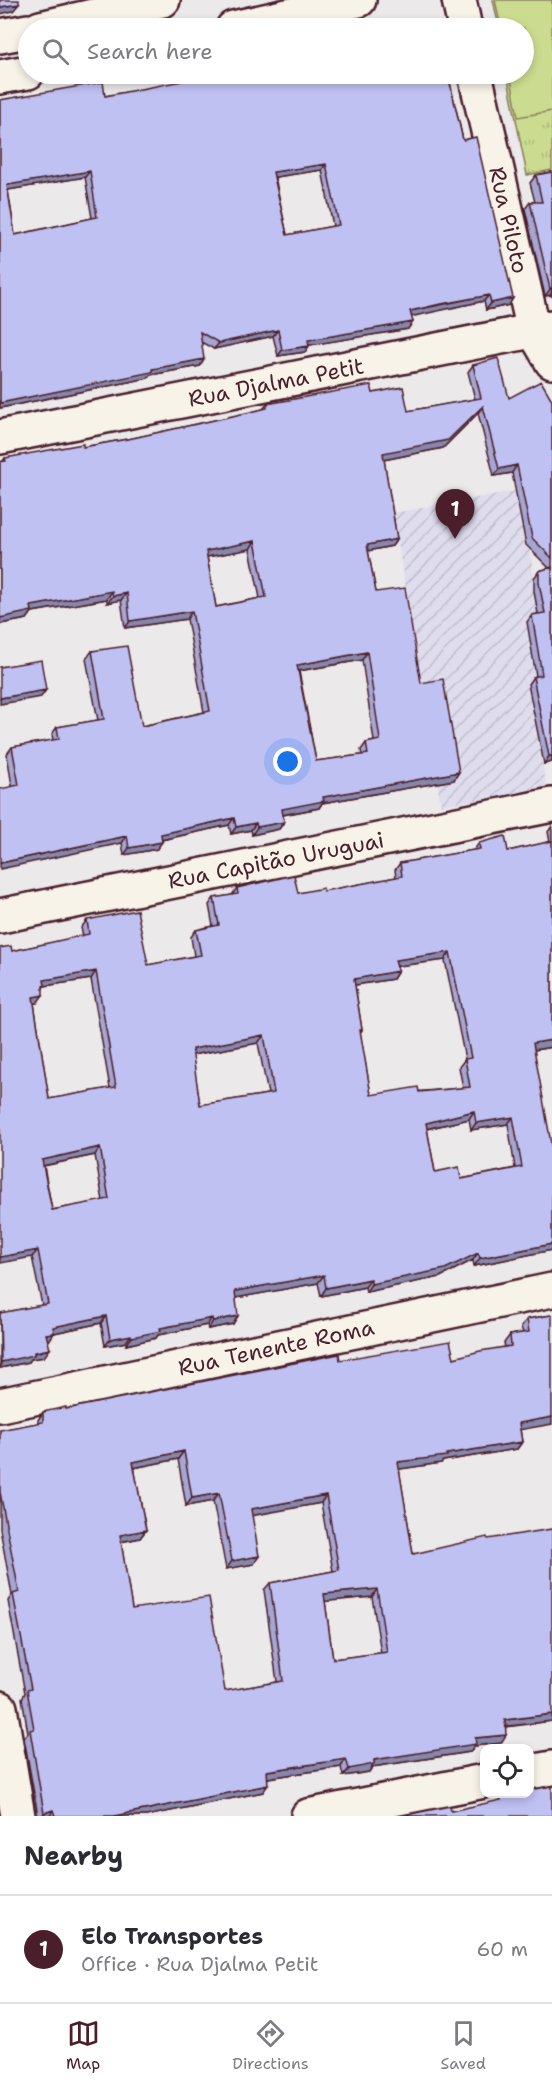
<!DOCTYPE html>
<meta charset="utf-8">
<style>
body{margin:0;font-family:"Shantell Sans",sans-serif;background:#f7f7f7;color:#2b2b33}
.controls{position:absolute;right:18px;bottom:18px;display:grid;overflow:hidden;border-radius:12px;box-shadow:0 3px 9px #0003}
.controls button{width:54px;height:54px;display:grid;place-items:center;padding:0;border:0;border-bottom:2px solid #e1e1e2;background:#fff;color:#2b2b33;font:30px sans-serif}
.you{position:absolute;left:288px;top:762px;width:21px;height:21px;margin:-15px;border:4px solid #fff;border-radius:50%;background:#1a73e8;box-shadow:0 0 0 9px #1a73e833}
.badge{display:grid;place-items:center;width:39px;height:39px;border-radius:50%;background:#4a1f2b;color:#fff;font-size:20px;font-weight:700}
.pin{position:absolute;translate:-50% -50px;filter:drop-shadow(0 2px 3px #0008)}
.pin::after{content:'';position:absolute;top:32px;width:21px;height:18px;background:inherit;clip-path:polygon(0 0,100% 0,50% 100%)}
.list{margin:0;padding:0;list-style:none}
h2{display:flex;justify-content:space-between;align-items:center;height:78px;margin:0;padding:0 24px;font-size:26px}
h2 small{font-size:20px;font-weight:400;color:#7c7c81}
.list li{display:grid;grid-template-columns:39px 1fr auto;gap:18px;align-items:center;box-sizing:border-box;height:108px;padding:0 24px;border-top:2px solid #e1e1e2}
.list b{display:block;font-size:22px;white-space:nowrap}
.list p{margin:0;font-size:20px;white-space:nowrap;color:#7c7c81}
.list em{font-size:20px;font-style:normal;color:#7c7c81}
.icon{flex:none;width:33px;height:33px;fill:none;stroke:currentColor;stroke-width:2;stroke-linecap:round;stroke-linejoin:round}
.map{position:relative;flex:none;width:552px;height:1816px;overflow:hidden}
.search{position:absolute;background:#fff;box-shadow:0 3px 9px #0003;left:18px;right:18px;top:18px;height:66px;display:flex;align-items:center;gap:15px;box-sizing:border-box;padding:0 21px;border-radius:33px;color:#7c7c81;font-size:22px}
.sheet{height:186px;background:#fff}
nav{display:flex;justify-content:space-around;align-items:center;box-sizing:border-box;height:84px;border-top:2px solid #e1e1e2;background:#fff;font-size:16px;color:#7c7c81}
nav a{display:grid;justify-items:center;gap:3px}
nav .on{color:#4a1f2b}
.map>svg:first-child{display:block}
.industrial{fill:url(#industrial-furrows)}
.grass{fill:url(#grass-tufts);stroke:#8a7e5e;stroke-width:1.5}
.garden{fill:#cbdc90;stroke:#8a7e5e;stroke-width:1.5}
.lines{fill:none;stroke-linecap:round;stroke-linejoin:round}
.minor-casing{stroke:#4a1f2b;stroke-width:38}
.major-casing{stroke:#4a1f2b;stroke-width:38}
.minor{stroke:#f7f3e8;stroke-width:33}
.major{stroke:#f7f3e8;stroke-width:33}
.wall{fill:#a5a6d1;stroke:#4a1f2b;stroke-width:1.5;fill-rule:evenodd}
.shaded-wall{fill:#8687aa;stroke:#4a1f2b;stroke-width:1.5}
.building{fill:#c0c1f3;stroke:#4a1f2b;stroke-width:1.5;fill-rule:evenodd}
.labels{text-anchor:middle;stroke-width:5;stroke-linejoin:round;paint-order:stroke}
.street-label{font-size:22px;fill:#4a1f2b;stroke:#f7f3e8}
</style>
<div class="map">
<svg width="552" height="1816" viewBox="0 0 552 1816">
<defs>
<pattern id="industrial-furrows" width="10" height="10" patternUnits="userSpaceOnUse" patternTransform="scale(1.5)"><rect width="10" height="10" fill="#dfdded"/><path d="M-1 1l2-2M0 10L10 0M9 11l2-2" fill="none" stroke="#c1bdcb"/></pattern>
<pattern id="grass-tufts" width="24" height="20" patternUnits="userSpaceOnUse" patternTransform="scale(1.5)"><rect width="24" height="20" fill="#cbdc90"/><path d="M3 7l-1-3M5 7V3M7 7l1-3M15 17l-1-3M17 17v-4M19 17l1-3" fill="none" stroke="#b0bc7c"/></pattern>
</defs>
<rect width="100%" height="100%" fill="#ece9ea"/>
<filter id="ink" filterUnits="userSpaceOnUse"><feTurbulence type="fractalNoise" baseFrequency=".0167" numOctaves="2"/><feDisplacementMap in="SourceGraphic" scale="12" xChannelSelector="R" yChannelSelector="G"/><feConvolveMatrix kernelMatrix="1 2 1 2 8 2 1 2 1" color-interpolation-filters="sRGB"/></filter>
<g filter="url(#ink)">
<path class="industrial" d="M520,490L551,683L529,690L547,790L441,805L393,513Z"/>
<path class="grass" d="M493,0H552V170L527,175L507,74H524V28H499Z"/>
<path class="garden" d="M495,0H552V111L518,117L510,74H524V28H501Z"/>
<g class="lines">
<g class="minor-casing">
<path id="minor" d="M459,0L465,28
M475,74L534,331L552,362
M0,437L552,327
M0,916L552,805
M0,1405L552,1290
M0,1708L18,1816
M530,1772L552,1768
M308,1816L484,1781"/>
</g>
<g class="major-casing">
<path id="major" d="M40,28L163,0
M233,28L359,0
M0,36L28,31
M0,77L28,72"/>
</g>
<use href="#minor" class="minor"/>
<use href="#major" class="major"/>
</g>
<path class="wall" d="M180,74H448L463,140L513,298L509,305L486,310L484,301L411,316L408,329L309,345L305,352L278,356L273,336L214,349L201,342L200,366L150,375L148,378L0,408V100L105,96L177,83L176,79ZM322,170L333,226L287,235L275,177ZM85,177L92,218L15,235L8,190Z
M552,172V297L551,295L545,296L525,209L530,202H535L530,183L536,175Z
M473,365L509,398L552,400V762L544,764L528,684L533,677L536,676L527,622L532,615L538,614L534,591V578L539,571L549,568L526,545L512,473L494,476L478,413L443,448L384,460L397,539L392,546L368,551L376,592L421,683L454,780L322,803L319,808L283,815L284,822L279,829L252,835L251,830L231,834L229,825L162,840L157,849L124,855L122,843L12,786L7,754L12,747L53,740L52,734L57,727L98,720L86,659L92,651L142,726L204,712L187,619L125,628L121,600L107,603V599L32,612L27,619L0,624V462L3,461L5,458L83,447L133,438L251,412L263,409L267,404L373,393L408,411L475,399L468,372ZM250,549L260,598L216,607L207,557ZM362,660L374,741L366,743L361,750L362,755L316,761L299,671Z
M552,826V1047L534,1050L552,1250L474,1266L473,1260L440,1277L366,1292L365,1287L321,1296L318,1283L236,1298L233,1324L208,1329L207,1325L158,1335L156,1338L126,1345V1342L105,1346L101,1323L54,1333L48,1341L44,1357L31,1359L29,1362L0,1368V1313L42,1305L32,1257L12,951L83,936L81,928L87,920L148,965L194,956L191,937L196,930L213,926L209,905L214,898L232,895L237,888L298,893L324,891L396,877L395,870L400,863L474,850L479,843L508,851L550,842L548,832ZM445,960L465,1059L459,1067L463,1088L371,1095L360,1033L362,1030L355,985L393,979L398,971L397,966ZM91,979L110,1088L49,1099L34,1003H37L44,986ZM258,1043L268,1094L200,1105L192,1055ZM469,1119L471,1130L508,1124L515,1168L461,1179L435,1172L427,1129ZM95,1155L103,1201L52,1210L44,1166Z
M552,1315L520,1429L522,1442L517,1449L443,1461L441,1463L399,1469L413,1554L552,1721L506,1727L501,1743L474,1746L470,1752L372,1767L369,1772L343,1776L341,1767L268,1778L263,1792L146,1816H38L24,1738L28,1733L22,1698L25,1693L8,1601L12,1595L0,1529V1430L38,1423V1420L43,1412L66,1409L340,1360L454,1358L505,1347L504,1343L510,1335L523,1333L521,1327L527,1319ZM178,1459L186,1506L213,1501L226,1569L254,1564L252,1515L321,1503L333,1571L270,1583L264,1590L277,1682L225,1691L132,1609L121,1542L140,1538L146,1530L134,1468ZM372,1597L381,1653L333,1659L325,1601Z"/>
<path class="shaded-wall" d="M19,4L13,11L0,14V7Z
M326,164L322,170L269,178L273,172Z
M90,171L85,177L2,191L7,185Z
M552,288L551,295L545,296L550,289Z
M489,295L484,301L405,318L410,311Z
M513,298L509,305L486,310L491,303Z
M413,322L408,329L304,346L308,340Z
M278,330L273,336L214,349L219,343Z
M309,346L305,352L278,356L282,350Z
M204,359L200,366L150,375L148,378L0,408V403L152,369Z
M483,406L478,413L443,448L378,461L383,453Z
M517,465L512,473L494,476L499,469Z
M397,539L392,546L362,552L367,545Z
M255,541L250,549L201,558L206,551Z
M112,591L107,599L32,612L27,619L0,624V618L31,606Z
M127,593L121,600L107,603L113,596Z
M192,611L187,619L125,628L130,621Z
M367,652L362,660L292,672L297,665Z
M46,690L41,697L0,704V698Z
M549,756H552V762L544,764Z
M459,772L454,780L322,803L319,808L276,816L282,809L323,797Z
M234,818L229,825L156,841L161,834Z
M284,822L279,829L252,835L257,827Z
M256,823L251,830L231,834L236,827Z
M127,836L122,843L0,869V863Z
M162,842L157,849L124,855L129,848Z
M450,952L445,960L390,967L395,960Z
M96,971L91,979L44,986L40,993L44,980Z
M398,971L393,979L349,986L354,979Z
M43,995L37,1003L28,1004L33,997Z
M264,1035L258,1043L186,1056L192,1049Z
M552,1040V1047L527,1051L533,1043Z
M474,1111L469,1119L421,1130L426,1123Z
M513,1117L508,1124L471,1130L476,1123Z
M100,1147L95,1155L37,1167L42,1160Z
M552,1244V1250L474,1266L480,1258Z
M38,1250L32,1257L0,1263V1257Z
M478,1253L473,1260L440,1277L366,1292L371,1284Z
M324,1275L318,1283L230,1299L235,1291Z
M371,1279L365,1287L321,1296L326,1288Z
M106,1316L101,1323L54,1333L49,1341L41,1342L53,1327Z
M238,1316L233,1324L208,1329L213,1321Z
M212,1318L207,1325L158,1335L156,1338L126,1345L132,1337L160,1328Z
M131,1335L126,1342L105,1346L110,1339Z
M50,1349L44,1357L31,1359L29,1362L0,1368L1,1362Z
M552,1417V1424L513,1431L519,1423Z
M522,1442L517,1449L443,1461L441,1463L393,1470L398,1462Z
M184,1451L178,1459L128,1469L133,1462Z
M219,1493L213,1501L186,1506L192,1498Z
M326,1495L321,1503L245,1517L251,1509Z
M146,1530L140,1538L114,1543L120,1535Z
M259,1556L254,1564L226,1569L232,1561Z
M377,1589L372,1597L319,1602L324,1594Z
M552,1714V1721L500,1727L505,1720Z
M506,1735L501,1743L474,1746L470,1752L372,1767L369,1772L343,1776L349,1769L374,1760L475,1738Z
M346,1759L341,1767L261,1779L267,1771Z
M268,1785L263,1792L146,1816H114Z
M53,1810L50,1816H42L44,1813Z"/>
<path class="building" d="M0,0H19V4L0,7Z
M359,24L360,28H336Z
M436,25L437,28H410Z
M181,74H448L463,140L476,137L513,298L491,303L489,295L436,305L410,311L413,322L308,340L309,346L282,350L278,330L219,343L200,332L204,359L152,369V372L0,403V100L103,82L105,96L182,81ZM326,164L339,225L287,235L273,172ZM90,171L97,217L15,235L7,185Z
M552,172V288L550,289L530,202H542L536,175Z
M498,358L509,398L541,381L552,400V558L532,538L517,465L499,469L483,406L448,440L383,453L397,539L367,545L376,592L405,588L421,683L443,679L459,772L323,797L324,801L282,809L284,822L257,827L256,823L236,827L234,818L161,834L162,842L129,848L127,836L0,863V789L19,785L12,747L59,739L57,727L104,719L92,651L127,646L142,726L210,711L192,611L130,621L127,593L113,596L112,591L31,606L32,611L0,618V462L6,461L5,458L83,444V447L133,438L251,412L267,408V404L371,385L373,393L403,387L408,411L481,398L473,365ZM255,541L266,597L216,607L206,551ZM367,652L380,740L366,743L368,754L316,761L297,665Z
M552,567V756H549L533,677L542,675L532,615L545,613L539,583V571Z
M41,660L46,690L0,698V667Z
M505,836L508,851L552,841V1040L533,1043L552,1149V1244L480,1258L478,1253L445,1269L371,1284V1279L326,1288L324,1275L235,1291L238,1316L213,1321L212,1318L160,1328L161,1331L132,1337L131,1335L110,1339L106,1316L53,1327L54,1333L46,1334L50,1349L34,1352V1355L1,1362L0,1313L48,1304L38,1250L0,1257V948L11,946L12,951L89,934L87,920L137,910L148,965L201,955L196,930L219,925L214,898L238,894L237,888L294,875L298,893L323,888L324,891L402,876L400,863L480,849L479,843ZM450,952L471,1058L465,1059L470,1087L419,1092L418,1087L371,1095L360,1030H362L354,979L398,971L395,960ZM96,971L116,1087L49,1099L33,997L43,995V986L45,985L44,980ZM264,1035L274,1093L200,1105L192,1049ZM474,1111L476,1123L513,1117L522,1167L461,1179L459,1167L435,1172L426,1123ZM100,1147L109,1199L52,1210L42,1160Z
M552,1315V1417L519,1423L522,1442L446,1454L447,1456L398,1462L413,1554L487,1537L488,1539L552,1529V1714L505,1720L506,1735L475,1738L476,1744L374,1760V1764L349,1769L346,1759L267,1771L268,1785L114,1816H55L53,1810L44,1813L30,1730L34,1729L27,1690L31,1689L13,1594L19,1592L0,1492V1430L43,1422V1412L66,1407V1409L339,1354L340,1360L450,1341L454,1358L480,1351L511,1346L510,1335L529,1332L527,1319ZM184,1451L192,1498L219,1493L232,1561L259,1556L251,1509L326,1495L339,1570L270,1583L283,1681L225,1691L209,1597L132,1609L120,1535L146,1530L133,1462ZM377,1589L387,1652L333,1659L324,1594Z
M552,1786V1816H401L450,1806L451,1811L501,1800V1796L512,1794H530V1790Z"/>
</g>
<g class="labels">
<g class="street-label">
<text transform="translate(509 220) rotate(77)" y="8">Rua Piloto</text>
<text transform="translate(276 382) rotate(-11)" y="8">Rua Djalma Petit</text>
<text transform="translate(276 860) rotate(-11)" y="8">Rua Capitão Uruguai</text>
<text transform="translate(276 1347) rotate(-12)" y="8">Rua Tenente Roma</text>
</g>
</g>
</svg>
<div class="controls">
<button><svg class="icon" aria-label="locate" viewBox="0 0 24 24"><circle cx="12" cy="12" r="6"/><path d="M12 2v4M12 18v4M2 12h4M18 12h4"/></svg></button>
</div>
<div class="you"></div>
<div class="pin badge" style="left:455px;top:539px">1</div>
<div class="search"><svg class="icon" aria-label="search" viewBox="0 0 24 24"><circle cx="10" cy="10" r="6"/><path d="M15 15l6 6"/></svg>Search here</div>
</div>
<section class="sheet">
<h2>Nearby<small></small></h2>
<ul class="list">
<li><span class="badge">1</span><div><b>Elo Transportes</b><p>Office · Rua Djalma Petit</p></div><em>60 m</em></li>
</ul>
</section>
<nav>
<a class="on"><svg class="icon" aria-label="map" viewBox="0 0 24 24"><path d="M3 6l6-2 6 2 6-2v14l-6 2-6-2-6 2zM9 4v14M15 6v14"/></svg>Map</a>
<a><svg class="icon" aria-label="directions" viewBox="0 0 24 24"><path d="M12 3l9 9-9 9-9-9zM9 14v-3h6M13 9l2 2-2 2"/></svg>Directions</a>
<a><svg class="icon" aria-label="saved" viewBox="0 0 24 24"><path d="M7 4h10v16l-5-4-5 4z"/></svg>Saved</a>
</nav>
